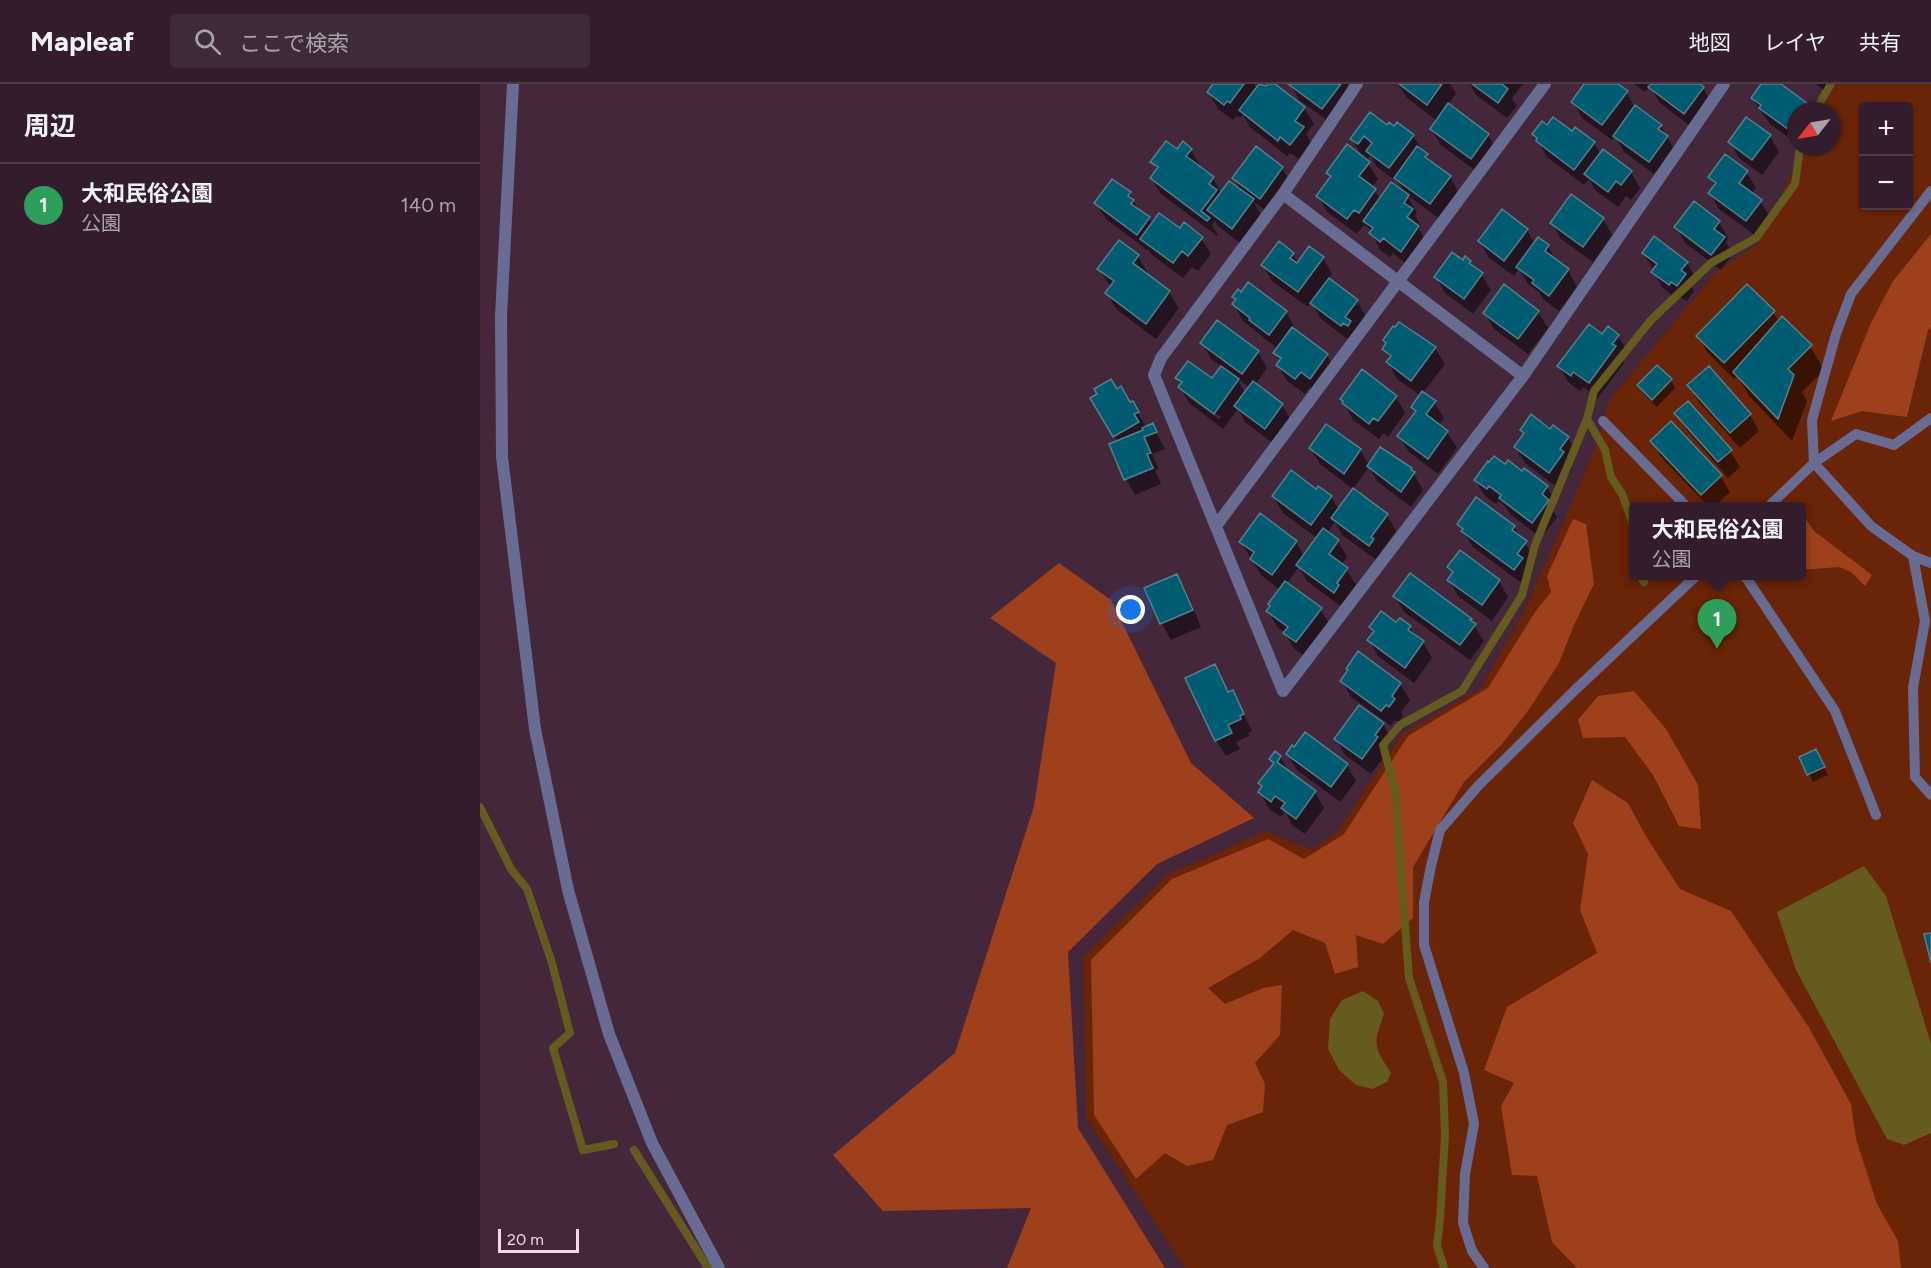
<!DOCTYPE html>
<html lang="ja">
<meta charset="utf-8">
<style>
body{margin:0;font-family:Figtree,"Noto Sans JP",sans-serif;background:#3e2a38;color:#f1f3f6}
.controls{position:absolute;right:18px;top:18px;display:grid;overflow:hidden;border-radius:6px;box-shadow:0 2px 4px #0004}
.controls button{width:54px;height:54px;display:grid;place-items:center;padding:0;border:0;border-bottom:2px solid #4e3b48;background:#331d2c;color:#f1f3f6;font:30px sans-serif}
.compass{position:absolute;left:1307px;top:18px;width:54px;height:54px;border-radius:50%;background:#331d2c;box-shadow:0 2px 4px #0004;rotate:239deg}
.scale{position:absolute;left:18px;bottom:15px;width:81px;box-sizing:border-box;padding-left:6px;border:3px solid #efdce8;border-top:0;font-size:16px;line-height:21px;white-space:nowrap;color:#efdce8;-webkit-text-stroke:4px #44273b;paint-order:stroke}
.you{position:absolute;left:651px;top:526px;width:21px;height:21px;margin:-15px;border:4px solid #fff;border-radius:50%;background:#1a73e8;box-shadow:0 0 0 9px #1a73e833}
.badge{display:grid;place-items:center;width:39px;height:39px;border-radius:50%;background:#1a73e8;color:#fff;font-size:20px;font-weight:700}
.pin{position:absolute;translate:-50% -50px;filter:drop-shadow(0 2px 3px #0008)}
.pin::after{content:'';position:absolute;top:32px;width:21px;height:18px;background:inherit;clip-path:polygon(0 0,100% 0,50% 100%)}
.popup{position:absolute;left:1149px;top:418px;width:177px;height:78px;box-sizing:border-box;display:grid;place-content:center;border-radius:6px;background:#331d2c;filter:drop-shadow(0 2px 4px #0005);font-size:20px;white-space:nowrap;color:#a9a2a9}
.popup b{font-size:22px;color:#f1f3f6}
.popup::after{content:'';position:absolute;left:50%;top:100%;margin-left:-12px;border:12px solid transparent;border-top-color:#331d2c}
.list{margin:0;padding:0;list-style:none}
h2{display:flex;justify-content:space-between;align-items:center;height:78px;margin:0;padding:0 24px;font-size:26px}
h2 small{font-size:20px;font-weight:400;color:#a9a2a9}
.list li{display:grid;grid-template-columns:39px 1fr auto;gap:18px;align-items:center;box-sizing:border-box;height:84px;padding:0 24px;border-top:2px solid #4e3b48}
.list b{display:block;font-size:22px;white-space:nowrap}
.list p{margin:0;font-size:20px;white-space:nowrap;color:#a9a2a9}
.list em{font-size:20px;font-style:normal;color:#a9a2a9}
.icon{flex:none;width:33px;height:33px;fill:none;stroke:currentColor;stroke-width:2;stroke-linecap:round;stroke-linejoin:round}
.map{position:relative;flex:none;width:1451px;height:1184px;overflow:hidden}
header{display:flex;align-items:center;gap:36px;box-sizing:border-box;height:84px;padding:0 30px;background:#331d2c;border-bottom:2px solid #4e3b48}
header strong{font-size:28px}
nav{display:flex;gap:33px;margin-inline-start:auto;font-size:21px}
.search{width:420px;height:54px;background:#3e2a38;display:flex;align-items:center;gap:15px;box-sizing:border-box;padding:0 21px;border-radius:6px;color:#a9a2a9;font-size:22px}
main{display:flex}
aside{flex:1;background:#331d2c}
.map>svg:first-child{display:block}
.green{fill:#6a2407;fill-rule:evenodd}
.forest{fill:#9e401b}
.water{fill:#655b1e}
.shadow{fill:#0007;fill-rule:evenodd}
.lines{fill:none;stroke-linecap:round;stroke-linejoin:round}
.stream{stroke:#655b1e;stroke-width:8}
.building{fill:#005c71;stroke:#55818f;stroke-width:1.5}
.service{stroke:#686c93;stroke-width:10}
.minor{stroke:#686c93;stroke-width:12}
</style>
<header>
<strong>Mapleaf</strong>
<div class="search"><svg class="icon" aria-label="search" viewBox="0 0 24 24"><circle cx="10" cy="10" r="6"/><path d="M15 15l6 6"/></svg>ここで検索</div>
<nav><a>地図</a><a>レイヤ</a><a>共有</a></nav>
</header>
<main>
<aside>
<h2>周辺<small></small></h2>
<ul class="list">
<li><span class="badge" style="background:#2e9e5b">1</span><div><b>大和民俗公園</b><p>公園</p></div><em>140 m</em></li>
</ul>
</aside>
<div class="map">
<svg width="1451" height="1184" viewBox="0 0 1451 1184">
<rect width="100%" height="100%" fill="#44273b"/>
<path class="green" d="M1356,0H1451V1184H705L606,1034L603,874L687,791L786,747L831,766L857,748L923,649L1000,605L1045,526L1115,365L1130,315L1236,188L1277,161L1324,63H1352V27H1342ZM1384,22H1428V122H1384ZM1153,422H1321V492H1153Z"/>
<path class="forest" d="M1451,150V243L1448,246L1427,333L1382,327L1351,337L1391,239L1413,197Z
M1321,428L1334,447L1392,491L1385,502L1371,488L1359,483L1321,486Z
M1093,435L1106,440L1114,500L1094,541L1079,579L1050,624L1022,660L984,698L933,783V834L903,860L876,851L878,883L855,890L845,859L813,846L780,874L728,904L745,920L783,904L802,901L800,951L775,979L785,1000L783,1028L747,1041L733,1076L707,1082L685,1069L656,1095L614,1031L611,876L692,795L788,755L824,775L864,750L928,652L1008,604L1055,528L1071,508L1067,492Z
M579,479L631,516L711,679L774,734L677,780L588,868L598,1044L685,1184H527L551,1124L403,1127L353,1071L475,969L554,722L576,579L510,534Z
M1154,607L1186,645L1218,701L1221,745L1199,742L1173,691L1145,653L1103,654L1098,636L1118,612Z
M1112,696L1148,719L1167,754L1200,805L1251,827L1328,942L1371,1020L1376,1055L1397,1120L1418,1157L1421,1184H1097L1072,1158L1057,1092L1032,1091L1021,1022L1034,999L1004,986L1027,923L1117,869L1100,826L1108,770L1093,739Z"/>
<path class="water" d="M1384,782L1406,812L1451,960V1049L1424,1061L1407,1055L1316,886L1297,828Z
M883,907L898,917L904,930C893,961 893,961 911,989L907,998L892,1005L876,1001L859,986L848,965L850,935L862,916Z"/>
<path class="shadow" d="M735,0H774L777,5L780,0L786,4L790,0H793L824,24L834,40L826,50L832,60L820,76L810,69L807,72L770,43L763,31L760,34L757,32L753,36L738,25L729,9Z
M808,0H867L873,11L852,40L819,16L812,3Z
M918,0H970L976,10L967,21L1008,51L1017,67L1000,90L961,61L951,45L957,37L926,13Z
M990,0H1043L1032,14L1037,22L1027,34L996,11Z
M1106,0H1136L1146,8L1155,23L1181,42L1196,69L1178,93L1144,68L1135,52L1132,56L1102,34L1093,18Z
M1154,0H1218L1223,4L1232,20L1214,45L1180,19L1170,2L1165,8Z
M1283,0H1299L1327,21L1330,27H1316V59L1290,40L1272,14Z
M1336,0H1350L1345,7Z
M908,43L933,52L952,80L970,93L979,109L960,135L927,111L937,129L935,132L941,142L939,145L947,159L930,183L913,169L910,173L900,166L889,144L884,141L877,150L847,128L838,112L851,94L848,89L883,74L872,55ZM890,71L897,83L920,100L927,112L901,116L892,103L898,95L886,77Z
M1067,43L1092,50L1114,59L1121,70L1151,88L1160,104L1151,116L1146,112L1138,123L1116,107L1109,95L1104,101L1067,73L1054,50Z
M1290,52L1299,68L1282,91L1259,74L1250,58Z
M711,66L720,82L719,84L733,94L741,109L762,108L754,94L802,84L812,100L790,130L774,118L782,133L761,160L738,142L735,137L732,141L738,151L737,152L681,110L671,94L677,86L672,78L697,67Z
M1266,88L1276,104L1271,110L1280,117L1290,133L1276,152L1239,125L1230,109L1235,102L1230,93Z
M650,109L658,126L669,134L673,141L700,146L721,154L731,170L718,187L712,183L703,194L672,171L668,165L667,166L626,135L616,119Z
M1123,135L1132,151L1113,178L1081,155L1072,139Z
M1239,138L1248,154L1246,158L1253,170L1241,186L1205,159L1196,143Z
M1047,146L1055,160L1068,162L1077,178L1088,186L1097,203L1079,227L1063,215L1059,208L1048,200L1039,185L1034,192L1009,174L1000,157Z
M1163,169L1207,179L1216,195L1211,201L1214,207L1207,217L1200,213L1198,216L1183,204L1173,188L1174,186Z
M812,170L818,179L843,174L852,190L848,195L877,217L886,233L870,257L841,235L831,218L828,223L792,197L783,181Z
M658,172L667,188L666,191L689,208L699,224L676,255L636,225L627,209L631,203L619,185Z
M984,178H990L994,184L1001,190L1011,206L993,230L965,209L956,193Z
M754,213L806,228L815,244L814,246L847,271L856,287L840,310L830,303L825,310L807,297L798,281L800,278L795,269L798,265L763,237L754,220L756,217Z
M1058,228L1068,244L1048,270L1014,245L1005,229Z
M1293,228L1299,238L1330,262L1344,286L1322,308L1327,317L1312,357L1269,312L1257,291L1254,295L1227,268L1218,252Z
M919,240L955,264L965,280L943,309L954,318L964,334L959,341L967,348L977,364L958,390L929,368L919,352L936,329L933,323L941,312L917,295L908,278L910,275L904,265L907,261L904,257Z
M1122,252H1138L1148,268L1142,276L1144,279L1118,314L1103,303L1100,307L1088,298L1079,282Z
M722,259L778,268L787,284L775,301L802,321L811,337L794,360L765,338L758,325L743,345L709,319L700,303L701,301L697,294L732,297L742,283L731,275ZM757,294L770,304L765,309ZM708,309L741,333L739,335L708,313Z
M1191,296L1195,304L1177,323L1163,309L1158,301Z
M1209,301L1270,331L1279,347L1260,364L1218,317Z
M636,307L649,320L652,319L666,343L672,341L685,365L672,370L679,385L675,386L681,400L655,411L646,395L638,358L612,315Z
M916,313L925,329L908,353L903,349L899,355L873,336L862,315Z
M1196,329L1250,367L1260,383L1248,394L1206,345Z
M847,342L880,366L889,381L931,385L943,406L931,423L898,398L889,383L873,405L840,380L830,364Z
M1041,346L1071,347L1088,354L1097,370L1090,380L1092,385L1078,404L1045,379L1035,363L1044,351Z
M1172,357L1240,392L1250,408L1235,422H1228L1181,373Z
M995,396L1067,403L1076,419L1072,424L1077,433L1061,454L1030,430L1026,423L1019,417L1016,420L1005,412Z
M839,404L851,413L859,426L907,431L916,447L900,469L902,472L898,477L862,451L855,438L847,449L858,457L867,473L861,481L866,485L876,501L866,515L868,518L863,524L827,497L819,483L806,500L840,525L850,541L826,573L814,565L805,549L797,543L788,527L800,506L781,491L761,458H816L824,472L837,454L803,429L793,412L836,407Z
M978,440L1034,443L1055,474L1048,484L1051,491L1044,501L993,463Z
M969,483L1019,497L1028,513L1012,537L978,512L969,496L973,490Z
M696,492L706,508L721,543L691,556L682,540L666,504Z
M915,512L990,536L1004,557L990,576L924,528Z
M917,540L930,543L935,552L943,558L952,574L934,599L898,572L889,556L894,549L891,544Z
M734,582L749,609L752,608L772,647L768,649L769,652L756,658L760,665L746,672L736,656Z
M862,597L920,600L930,616L921,628L923,632L919,638L915,636L911,642L871,613Z
M903,640L912,656L904,666L906,670L891,690L865,671L856,655Z
M1335,667L1348,691L1333,698L1321,674Z
M807,670L867,681L876,697L860,718L817,686Z
M800,673L809,688L835,708L844,724L825,750L812,741L805,727L801,733L789,725L780,708L783,704L780,699L794,681L790,675Z"/>
<g class="lines">
<path class="stream" d="M1335,27L1351,0
M1107,335L1125,366L1131,393L1142,410L1153,440V480
M1160,492L1164,498
M0,723L31,785L47,805L72,879L90,949L73,964L103,1066L134,1060
M154,1066L228,1184
M964,1184L957,1162L960,1134L965,1052L963,998L929,894L915,707L903,661L920,641L982,607L1042,511L1055,461L1107,335L1114,307L1171,236L1231,179L1276,154L1315,100L1320,63"/>
</g>
<path class="building" d="M733,0H764L750,19L747,17L744,21L727,8Z
M779,0L786,2L788,0H795L825,23L815,37L824,43L810,61L800,53L798,57L759,26Z
M808,0H861L842,25Z
M919,0H962L947,21Z
M992,0H1022L1028,5L1018,19Z
M1104,0H1138L1148,7L1122,41L1091,18Z
M1171,0H1220L1224,3L1204,30L1168,3Z
M1281,0H1301L1328,20L1323,27H1316V36L1309,46L1279,24L1281,21L1271,14Z
M968,19L1009,50L991,75L950,45Z
M1155,21L1182,41L1178,45L1188,52L1169,78L1133,52Z
M890,28L907,41L909,38L914,42L917,38L934,51L909,84L886,67L892,59L884,52L878,60L870,55Z
M1073,33L1092,47L1095,43L1115,58L1094,86L1056,57L1057,54L1052,50L1062,37L1067,41Z
M1266,33L1291,51L1272,76L1248,58Z
M686,57L697,65L703,57L712,65L706,72L734,93L729,100L737,106L721,127L730,134L727,137L670,94L678,83L670,78Z
M867,60L890,78L879,92L896,105L879,129L874,126L867,135L836,112L851,92L846,89Z
M776,62L803,83L780,115L752,94Z
M937,62L948,70L945,73L971,92L950,120L914,94Z
M1123,65L1152,87L1141,101L1136,97L1128,108L1104,90Z
M1245,70L1268,87L1259,99L1282,116L1266,137L1228,109L1236,99L1228,93Z
M632,95L651,108L648,112L654,116L651,120L670,133L657,151L614,119Z
M749,97L774,115L752,145L727,126Z
M911,98L929,111L924,119L933,125L927,133L939,142L921,168L903,154L900,158L889,149L893,144L883,137Z
M1091,110L1124,134L1103,163L1070,139Z
M1214,117L1240,137L1234,145L1245,153L1231,171L1194,143Z
M1022,125L1048,145L1024,177L998,157Z
M679,129L700,144L704,138L723,153L708,172L702,167L693,179L660,155Z
M1174,152L1208,178L1201,186L1206,190L1197,202L1191,198L1189,201L1171,188L1177,180L1162,169Z
M1058,153L1069,161L1065,167L1089,185L1069,212L1052,199L1054,196L1036,183Z
M639,156L659,171L653,179L690,207L666,240L625,209L634,197L617,185Z
M799,157L814,169L810,174L817,179L829,162L844,173L818,208L781,181Z
M972,168L983,176L985,172L991,177L989,179L1003,189L984,215L954,193Z
M849,194L878,216L865,233L871,237L868,242L863,239L861,242L830,219Z
M768,198L807,227L789,251L769,236L770,234L752,220L756,215L752,213L758,205L761,208Z
M1024,200L1059,227L1038,255L1003,229Z
M1267,200L1295,227L1244,279L1216,252Z
M1302,232L1332,261L1308,285L1314,291L1298,335L1253,288Z
M737,236L779,267L762,290L720,259Z
M919,238L956,263L931,297L906,278L911,272L902,265L906,259L903,256L913,242L915,243Z
M1109,240L1122,250L1128,242L1139,251L1132,260L1136,262L1109,299L1093,288L1091,292L1077,282Z
M812,243L848,270L830,295L821,288L815,295L796,281L801,274L793,269Z
M708,277L732,294L741,282L759,295L734,330L698,303L702,298L695,294Z
M1177,281L1192,295L1172,316L1157,301Z
M1229,282L1271,330L1250,349L1207,301Z
M882,285L917,312L898,337L893,334L889,340L862,319L863,317L860,315Z
M631,295L637,305L641,302L650,318L653,317L659,328L654,330L659,338L633,353L610,314L617,310L614,305Z
M773,297L803,320L785,345L754,322Z
M942,307L956,317L946,330L968,347L948,375L917,352L936,327L931,323Z
M1208,317L1252,366L1238,378L1194,329Z
M1051,330L1070,345L1073,341L1089,353L1080,365L1084,368L1069,389L1034,363L1044,349L1040,346Z
M1191,337L1242,391L1221,411L1170,357Z
M673,339L677,348L664,353L671,369L667,370L673,384L644,396L629,360L663,346L662,344Z
M846,340L881,365L864,390L829,364Z
M900,363L932,384L931,386L935,388L921,408L887,382Z
M1014,372L1025,380L1028,376L1042,387L1044,384L1068,402L1062,410L1069,416L1052,439L1019,414L1021,411L1009,402L1007,405L994,396L1008,377L1009,378Z
M811,386L836,405L838,402L852,412L831,441L792,412Z
M873,404L908,430L891,453L894,455L889,462L851,434Z
M996,413L1035,442L1032,446L1047,457L1037,470L1043,474L1034,486L981,447L983,445L977,440Z
M780,429L817,457L792,491L770,475L774,468L759,458Z
M843,444L859,456L849,470L868,484L857,499L859,501L854,509L816,481Z
M980,466L1020,496L1002,521L967,496L973,488L967,483Z
M930,489L992,535L990,536L996,540L980,561L913,512Z
M697,490L713,526L680,540L664,504Z
M805,497L842,524L816,558L803,549L808,543L786,527L790,522L788,520Z
M901,527L916,538L920,534L931,542L928,546L944,557L925,584L887,556L894,547L889,543Z
M878,567L921,599L912,612L915,615L909,623L906,621L901,627L860,597L868,586L866,585Z
M735,580L748,608L753,606L764,630L760,632L761,635L748,641L752,649L735,657L705,594Z
M879,621L904,639L895,651L898,653L882,675L854,655Z
M825,648L868,680L851,703L806,670L812,661L814,663Z
M1336,665L1345,683L1327,691L1319,673Z
M795,667L801,672L797,678L836,707L816,735L801,724L805,719L795,712L791,718L778,708L782,702L778,699L794,679L789,675Z
M1451,849V879L1444,850Z"/>
<g class="lines">
<path class="service" d="M1451,107L1371,210L1356,250L1332,336L1334,379L1391,442L1433,472L1451,479
M1123,337L1206,422
M1289,422L1334,379L1376,350L1414,361L1451,334
M1433,472L1445,537L1433,604L1435,693L1451,711
M1265,492L1355,627L1396,731
M1004,1184L992,1167L983,1139L985,1090L994,1040L984,989L944,861V818L951,782L960,746L998,702L1094,607L1216,492"/>
<path class="minor" d="M33,0L21,232L22,373L55,645L88,806L129,950L172,1059L239,1184
M877,0L803,110L681,274L674,291L803,607L1043,292L1244,0
M803,110L1043,292
M736,442L1065,0"/>
</g>
</svg>
<div class="controls">
<button>+</button>
<button>−</button>
</div>
<svg class="compass" viewBox="-18 -18 36 36"><path d="M0-13l5 13h-10z" fill="#e53935"/><path d="M0 13l5-13h-10z" fill="#a9a2a9"/></svg>
<div class="scale">20 m</div>
<div class="you"></div>
<div class="pin badge" style="left:1237px;top:565px;background:#2e9e5b">1</div>
<div class="popup"><b>大和民俗公園</b>公園</div>
</div>
</main>
